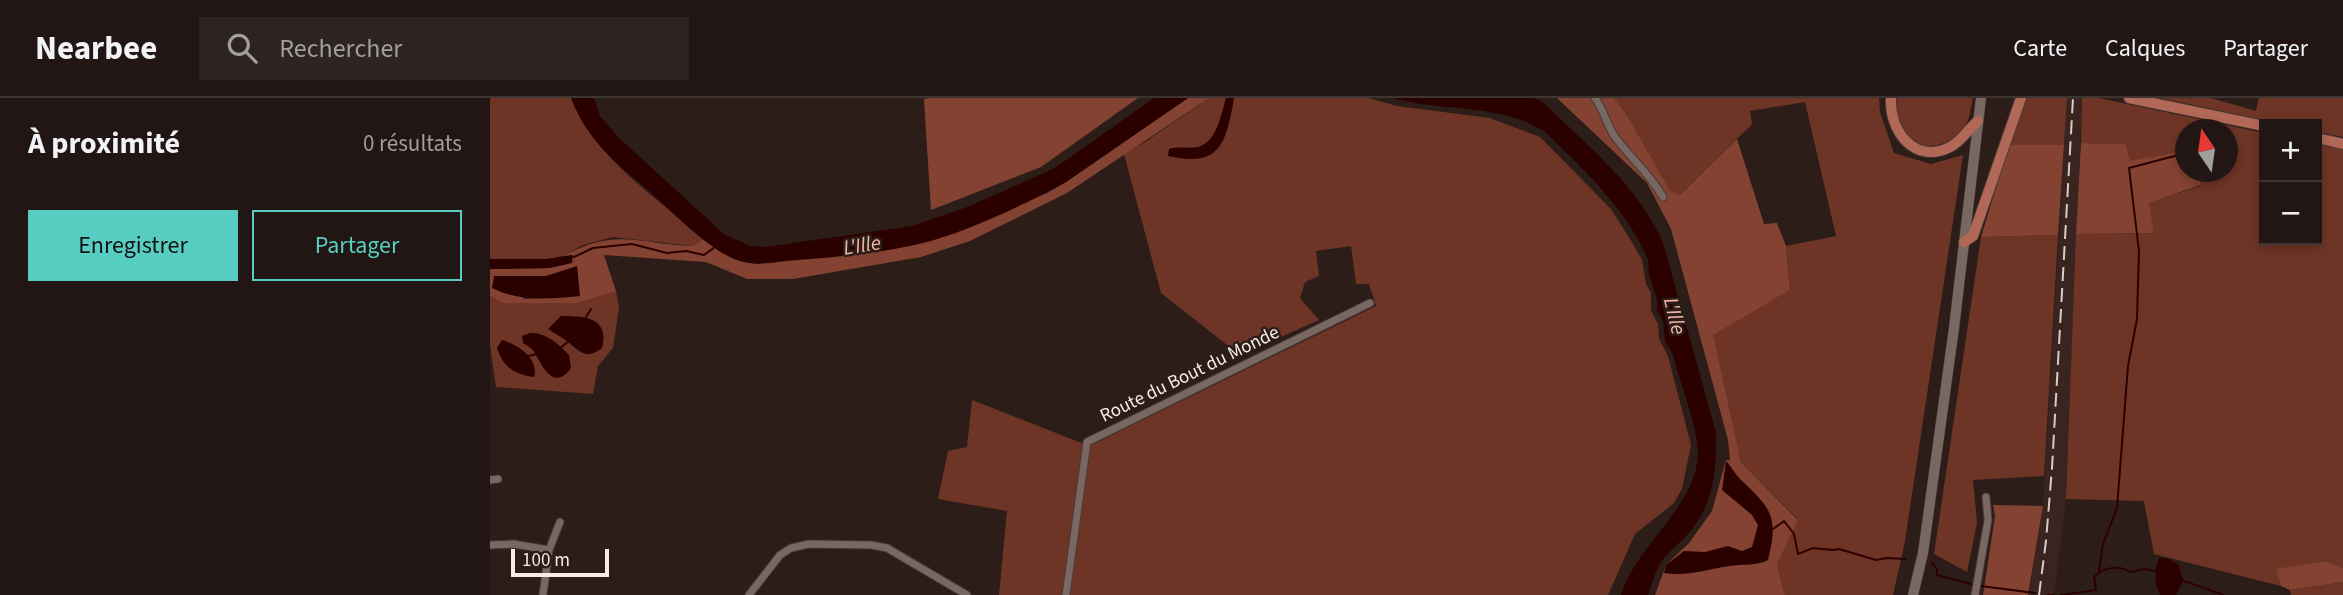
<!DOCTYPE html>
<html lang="fr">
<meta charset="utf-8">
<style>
body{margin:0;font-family:"Source Sans 3",sans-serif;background:#2d2321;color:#f1f3f6}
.controls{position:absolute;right:21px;top:21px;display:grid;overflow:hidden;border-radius:0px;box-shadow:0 4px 10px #0003}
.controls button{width:63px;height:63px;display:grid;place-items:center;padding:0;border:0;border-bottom:2px solid #3e3533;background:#211613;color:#f1f3f6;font:35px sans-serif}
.compass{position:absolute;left:1685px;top:21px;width:63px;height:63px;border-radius:50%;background:#211613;box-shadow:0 4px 10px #0003;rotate:347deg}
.scale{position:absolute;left:21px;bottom:18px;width:98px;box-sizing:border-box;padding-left:7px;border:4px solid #f6ebe8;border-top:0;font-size:19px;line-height:24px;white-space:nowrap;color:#f6ebe8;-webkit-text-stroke:5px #2c1d19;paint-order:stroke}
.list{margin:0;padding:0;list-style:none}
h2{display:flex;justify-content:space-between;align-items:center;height:91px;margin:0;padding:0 28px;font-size:30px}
h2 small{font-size:23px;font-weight:400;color:#a29fa0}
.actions{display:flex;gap:14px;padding:21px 28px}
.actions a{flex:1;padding:16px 0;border:2px solid #57cec1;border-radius:0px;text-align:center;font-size:24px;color:#57cec1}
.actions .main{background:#57cec1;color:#111}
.icon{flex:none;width:38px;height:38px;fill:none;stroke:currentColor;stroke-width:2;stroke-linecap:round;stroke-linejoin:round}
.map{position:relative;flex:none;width:1853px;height:497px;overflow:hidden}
header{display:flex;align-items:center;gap:42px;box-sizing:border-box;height:98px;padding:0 35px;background:#211613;border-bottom:2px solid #3e3533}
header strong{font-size:33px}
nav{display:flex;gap:38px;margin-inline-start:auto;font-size:24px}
.search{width:490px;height:63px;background:#2d2321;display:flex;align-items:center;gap:18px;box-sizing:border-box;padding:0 24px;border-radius:0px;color:#a29fa0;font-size:26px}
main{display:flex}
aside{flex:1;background:#211613}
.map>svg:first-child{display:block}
.built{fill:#3a241f}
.green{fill:#6e3526}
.forest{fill:#844332;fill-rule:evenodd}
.water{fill:#2b0100}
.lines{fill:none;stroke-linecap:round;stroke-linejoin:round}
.stream{stroke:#2b0100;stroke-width:2}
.street-casing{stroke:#453937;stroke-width:9}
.secondary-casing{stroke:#453937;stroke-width:11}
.primary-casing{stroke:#453937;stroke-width:12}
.street{stroke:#796762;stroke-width:7}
.secondary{stroke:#796762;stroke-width:10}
.primary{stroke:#b16856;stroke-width:10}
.rail{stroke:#d8ccc9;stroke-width:2;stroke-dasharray:14 7;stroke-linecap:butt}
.labels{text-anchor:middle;stroke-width:5;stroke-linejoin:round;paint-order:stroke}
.street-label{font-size:19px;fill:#f6ebe8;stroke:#2c1d19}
.water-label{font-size:21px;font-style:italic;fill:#f3b6a6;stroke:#2c1d19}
</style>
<header>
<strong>Nearbee</strong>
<div class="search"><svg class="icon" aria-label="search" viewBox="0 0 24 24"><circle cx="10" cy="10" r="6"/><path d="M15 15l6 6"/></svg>Rechercher</div>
<nav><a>Carte</a><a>Calques</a><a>Partager</a></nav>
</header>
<main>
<aside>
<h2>À proximité<small>0 résultats</small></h2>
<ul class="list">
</ul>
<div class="actions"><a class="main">Enregistrer</a><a>Partager</a></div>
</aside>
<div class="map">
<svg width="1853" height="497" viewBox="0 0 1853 497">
<rect width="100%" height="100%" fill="#2c1d19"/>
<path class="built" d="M1577,0H1592L1576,401L1564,497H1539L1553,408Z"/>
<path class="green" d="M0,0H81C104,60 167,100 214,140L203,148L123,139L93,147L73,158L57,161H0Z
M719,0H878L907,8L1000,20L1050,39L1121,111L1142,144L1152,162L1156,186L1161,195V212L1168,226L1169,241L1178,258L1201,347L1192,391L1184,405L1145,436L1118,497H509L517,413L448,401L458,353L477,349L482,302L589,344L601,347L886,208L879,186H866L861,148L826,153L829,178L815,184L810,200L829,222L750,257L671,195L634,56L658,42Z
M1124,0H1389L1390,14L1404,55L1441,66L1473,57L1415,443L1403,497H1295L1287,466L1308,421L1251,364L1222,236L1300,192L1296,148L1346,138L1315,4L1260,13L1262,26L1190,97L1180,94L1137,17Z
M1406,0H1483C1481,9 1480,19 1476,27C1466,46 1430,58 1415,37C1408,27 1407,12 1406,0Z
M1535,0H1577L1574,47H1519Z
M1592,0H1609L1774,35V142H1827V46L1853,51V470L1837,463L1787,472L1791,488L1664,456L1654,403L1576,401L1586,136L1664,135L1658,105L1711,88L1708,74H1738V32H1696L1695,53L1640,64L1636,46L1591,45Z
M1670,0H1721L1766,13L1769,0H1853V39L1827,34V26H1792Z
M1568,137L1554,378L1483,382L1487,425L1477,474L1444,456L1491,139Z
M126,193L129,209L123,250L108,268L103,296L6,289L0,247V198L12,205Z
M1853,484V497H1801L1800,492Z"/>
<path class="forest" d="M441,0H648L551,69L441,112L434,1Z
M698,0H719L577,95L480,143L431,159L303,181H257L216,164L114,157L126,193L86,205H12L0,198V171L61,170L83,157L73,158C127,129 148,146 203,148L214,140C230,154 245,162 266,166L453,138L474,130L557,95L576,84ZM77,173L90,198L35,201L5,179L56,178Z
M1067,0H1124L1137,17L1180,93L1190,97L1247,41L1274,126L1287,125L1296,148L1300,192L1223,237L1251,364L1308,422L1287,466L1295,497H1165L1176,467L1199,445L1222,413L1236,362H1240L1238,342L1181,131L1157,85Z
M1591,45L1636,46L1640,63L1695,53L1696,74H1708L1711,87L1659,105L1664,135L1586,136Z
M1519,47H1574L1568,137L1491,139Z
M1503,407L1553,408L1538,497H1493L1505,418Z
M1837,463L1853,470V484L1800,492L1791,488L1786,471Z"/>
<path class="water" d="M81,0H104L110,18L128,39L234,136L260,148L275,149L422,128L480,108L565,70L664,0H698L576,84C536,106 473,136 429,146C391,155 347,159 308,162C289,163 269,169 250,163C222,155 181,113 158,92C125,64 97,42 81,0Z
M736,0H744C736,46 730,70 678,58L679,51C689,48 698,51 708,49C727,44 731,16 736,0Z
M902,0H1044L1053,4C1096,47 1149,88 1173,145L1226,334C1227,367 1225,398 1205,427C1197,439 1186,447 1176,458C1166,468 1163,484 1158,497H1131C1147,446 1205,410 1208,357C1209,335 1193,292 1186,269L1183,256L1175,244L1173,223L1167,211C1169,199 1163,192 1160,180C1157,173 1160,166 1157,159C1134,108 1093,71 1054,33C1008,5 952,14 902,0Z
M83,157L82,165L60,170L0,171V161H57Z
M87,168L90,198C59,201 30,204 2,190L4,178H56Z
M71,218C94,218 120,219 112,250C97,262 90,254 78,244C72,239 64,235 58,231Z
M40,235C55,234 69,246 79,257L81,270C65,292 54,272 46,257C44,252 38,248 33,245L32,238Z
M12,242C27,246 50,261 44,279C24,276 13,269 7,250Z
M1236,363C1242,369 1245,376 1250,381C1281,410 1289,418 1278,462C1266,468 1253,466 1240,468C1218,471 1196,479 1174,475L1176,467L1194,453L1215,454L1238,448L1252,453L1262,449L1268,427L1262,417L1232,392Z
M1669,460H1677L1689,467L1693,483L1686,497H1670C1664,486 1664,472 1669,460Z"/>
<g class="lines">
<path class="stream" d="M84,159L103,150L142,146L177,155L196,153L214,157L225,149
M96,219L101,211
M70,250L79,243
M38,258L47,256
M1283,431L1294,423L1304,436L1308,456L1323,450L1343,452L1349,451L1386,462L1397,460L1416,461
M1442,465L1447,471V477L1481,486
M1609,474L1613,446L1627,410L1638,268L1647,221L1649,153L1639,70L1696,55
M1691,482L1733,497
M1491,488L1545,495
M1558,497H1564
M1571,497L1606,492L1604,479C1614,469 1628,467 1640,474L1655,471L1666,473"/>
<g class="street-casing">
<path id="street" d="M1105,0C1114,12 1117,28 1125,39C1142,62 1158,73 1173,99
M0,382L8,381
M0,447L24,446L59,452
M53,497L59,452L70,424
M259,497L290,457L301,450L319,446L381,447L397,450L477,497
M576,497L597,344L880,205
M1485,497L1498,422L1496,399"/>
</g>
<g class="secondary-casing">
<path id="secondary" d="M1423,497L1433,455L1464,230L1491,0"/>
</g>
<g class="primary-casing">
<path id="primary" d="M1401,0C1399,33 1425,67 1460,49C1472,43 1478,31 1488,23
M1639,0L1774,28
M1827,40L1853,46
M1474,144L1483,138L1531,0"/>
</g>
<use href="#street" class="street"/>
<use href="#secondary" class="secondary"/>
<use href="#primary" class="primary"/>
<path class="rail" d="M1549,497L1556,443L1562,370L1583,0"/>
</g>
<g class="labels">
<g class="street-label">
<text transform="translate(699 275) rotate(-26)" y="7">Route du Bout du Monde</text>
</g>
<g class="water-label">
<text transform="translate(372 147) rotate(-9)" y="7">L'Ille</text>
<text transform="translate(1185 218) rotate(76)" y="7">L'Ille</text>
</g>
</g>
</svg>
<div class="controls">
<button>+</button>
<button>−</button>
</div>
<svg class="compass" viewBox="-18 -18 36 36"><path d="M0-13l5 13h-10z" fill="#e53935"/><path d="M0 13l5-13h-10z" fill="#a29fa0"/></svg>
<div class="scale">100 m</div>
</div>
</main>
